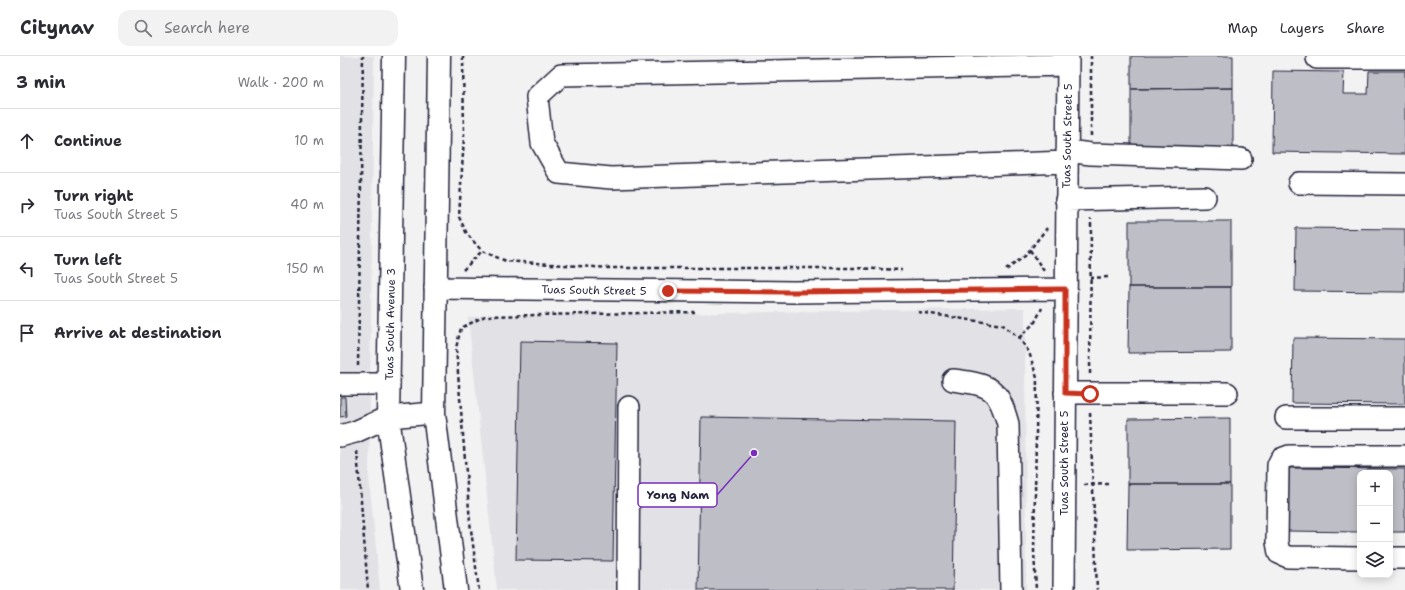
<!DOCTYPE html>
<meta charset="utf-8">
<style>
body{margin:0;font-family:"Shantell Sans",sans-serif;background:#f2f2f3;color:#2b2b33}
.controls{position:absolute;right:12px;bottom:12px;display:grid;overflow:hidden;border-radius:8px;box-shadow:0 2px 10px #0003}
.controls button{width:36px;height:36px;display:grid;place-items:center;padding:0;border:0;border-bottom:1px solid #e1e1e2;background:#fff;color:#2b2b33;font:20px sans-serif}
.stop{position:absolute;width:12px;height:12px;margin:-9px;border:3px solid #c8321e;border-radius:50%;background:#fff}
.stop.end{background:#c8321e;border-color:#fff;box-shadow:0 1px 4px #0008}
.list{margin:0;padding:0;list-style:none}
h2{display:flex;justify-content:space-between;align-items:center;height:52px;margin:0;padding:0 16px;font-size:17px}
h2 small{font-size:13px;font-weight:400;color:#7c7c81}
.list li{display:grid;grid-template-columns:26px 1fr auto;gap:12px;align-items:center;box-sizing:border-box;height:64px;padding:0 16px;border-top:1px solid #e1e1e2}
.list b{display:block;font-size:15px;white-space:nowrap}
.list p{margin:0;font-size:13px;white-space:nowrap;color:#7c7c81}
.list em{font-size:13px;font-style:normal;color:#7c7c81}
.icon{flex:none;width:22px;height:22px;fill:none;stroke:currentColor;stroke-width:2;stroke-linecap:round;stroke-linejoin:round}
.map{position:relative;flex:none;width:1065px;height:534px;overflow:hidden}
header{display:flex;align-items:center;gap:24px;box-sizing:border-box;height:56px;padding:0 20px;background:#fff;border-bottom:1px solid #e1e1e2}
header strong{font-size:19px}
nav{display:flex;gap:22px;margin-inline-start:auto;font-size:14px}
.search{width:280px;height:36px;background:#f2f2f3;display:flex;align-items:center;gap:10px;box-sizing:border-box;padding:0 14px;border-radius:12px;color:#7c7c81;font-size:15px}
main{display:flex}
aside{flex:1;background:#fff}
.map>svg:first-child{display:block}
.built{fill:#e2e2e6}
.building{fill:#bebec6;stroke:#22223b}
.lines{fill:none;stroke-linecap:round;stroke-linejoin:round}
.minor-casing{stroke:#22223b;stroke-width:24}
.major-casing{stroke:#22223b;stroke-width:25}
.path{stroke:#22223b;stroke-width:2.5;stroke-dasharray:4 3;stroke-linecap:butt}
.minor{stroke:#fff;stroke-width:21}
.major{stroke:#fff;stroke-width:22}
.route{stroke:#c8321e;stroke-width:5}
.labels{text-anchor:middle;stroke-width:3;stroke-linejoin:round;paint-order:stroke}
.street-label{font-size:11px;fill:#22223b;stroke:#fff}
.leader{fill:none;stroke:#7b2cbf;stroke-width:1.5}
.callout-dot{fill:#7b2cbf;stroke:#fff;stroke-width:1.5}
.callout{fill:#fff;stroke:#7b2cbf;stroke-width:1.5}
.callout-label{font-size:12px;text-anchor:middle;font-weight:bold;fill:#22223b}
</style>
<header>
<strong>Citynav</strong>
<div class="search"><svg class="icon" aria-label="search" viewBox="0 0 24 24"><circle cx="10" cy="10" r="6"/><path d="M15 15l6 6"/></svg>Search here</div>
<nav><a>Map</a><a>Layers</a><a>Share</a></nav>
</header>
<main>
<aside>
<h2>3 min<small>Walk · 200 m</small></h2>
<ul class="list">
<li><svg class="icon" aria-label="ahead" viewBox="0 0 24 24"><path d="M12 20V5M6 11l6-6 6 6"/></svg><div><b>Continue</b></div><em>10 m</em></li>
<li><svg class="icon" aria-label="right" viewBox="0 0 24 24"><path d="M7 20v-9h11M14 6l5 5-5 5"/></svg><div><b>Turn right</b><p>Tuas South Street 5</p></div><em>40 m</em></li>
<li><svg class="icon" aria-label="left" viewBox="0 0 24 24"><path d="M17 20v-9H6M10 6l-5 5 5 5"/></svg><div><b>Turn left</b><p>Tuas South Street 5</p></div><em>150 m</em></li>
<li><svg class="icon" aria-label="arrive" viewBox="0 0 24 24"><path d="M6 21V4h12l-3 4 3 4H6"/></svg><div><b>Arrive at destination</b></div></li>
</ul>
</aside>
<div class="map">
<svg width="1065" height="534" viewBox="0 0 1065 534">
<rect width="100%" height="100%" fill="#f2f2f3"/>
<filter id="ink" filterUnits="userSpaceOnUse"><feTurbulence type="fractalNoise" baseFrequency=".025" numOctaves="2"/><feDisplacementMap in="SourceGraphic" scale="8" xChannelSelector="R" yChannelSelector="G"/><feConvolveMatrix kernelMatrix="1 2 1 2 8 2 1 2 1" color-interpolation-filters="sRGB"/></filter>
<g filter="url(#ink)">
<path class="built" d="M0,0H34L29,421L40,534H0Z
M685,252L686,534H157L128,261Z"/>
<path class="building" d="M791,0H893V32L791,33Z
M933,15L1004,16L1003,38H1028L1029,15H1065V98L932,96Z
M893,32V98H791V33Z
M789,165H891V231H789Z
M956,172L1065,173V236L955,235Z
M789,231H891V296L788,297Z
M953,282L1065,283V348L952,347Z
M180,285L277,287L273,505L176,504Z
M0,341H5L6,360L0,361Z
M361,361L616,365L613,534H358Z
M890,362V428H788V363Z
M949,412L1065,413V476H1050V417H1020V476L948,475Z
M788,428H890V493L787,494Z"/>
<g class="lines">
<g class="minor-casing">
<path id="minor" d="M977,2H1065
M727,95L751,98L901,103
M727,106L271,122L219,117L202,87L197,41L221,19L728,9
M959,127L1065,128
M726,144L865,141
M95,232L453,236L725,233
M613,324C651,329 658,331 668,368L671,534
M0,328H49
M725,337H887
M946,362H1065
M0,380L15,376L48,361L94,357
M1020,502L948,501L939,497L937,486L938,409L941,403L949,400H1065
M1050,502H1065
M288,534L289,351
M724,534L728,0"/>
</g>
<g class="major-casing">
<path id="major" d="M54,0L48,361L72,534
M99,0L94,357L116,534"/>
</g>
<path class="path" d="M123,0L124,81L119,161L127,178L142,195L166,205L269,212H513L562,214
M751,80V0
M690,194L704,215
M123,214L142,195
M666,214L685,200L707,172
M750,222L768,221
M578,256L663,269L679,282L689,296L697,322L694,495L696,534
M679,282L695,266L702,252
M18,310L23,0
M750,318L751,163
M750,357L757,534
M17,395L28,534
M744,429L768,428
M139,534L130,466L116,292L121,272L145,260L355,256"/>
<use href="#minor" class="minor"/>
<use href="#major" class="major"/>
</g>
</g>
<g class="lines" filter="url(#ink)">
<path class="route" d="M328,235L453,236L725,233V337L750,338"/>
</g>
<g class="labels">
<g class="street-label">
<text transform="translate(727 80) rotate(-89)" y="4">Tuas South Street 5</text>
<text transform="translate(254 234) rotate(1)" y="4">Tuas South Street 5</text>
<text transform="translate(50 268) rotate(-89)" y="4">Tuas South Avenue 3</text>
<text transform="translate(724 407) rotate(-90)" y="4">Tuas South Street 5</text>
</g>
</g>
<path class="leader" d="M414 397L377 439"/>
<circle class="callout-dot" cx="414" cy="397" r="4"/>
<rect class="callout" x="298" y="427" width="79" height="24" rx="4"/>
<g class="callout-label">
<text x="338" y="443">Yong Nam</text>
</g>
</svg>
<div class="controls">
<button>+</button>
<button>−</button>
<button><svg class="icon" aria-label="layers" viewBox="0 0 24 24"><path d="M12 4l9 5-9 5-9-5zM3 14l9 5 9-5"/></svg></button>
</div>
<div class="stop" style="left:750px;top:338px"></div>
<div class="stop end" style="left:328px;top:235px"></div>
</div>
</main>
